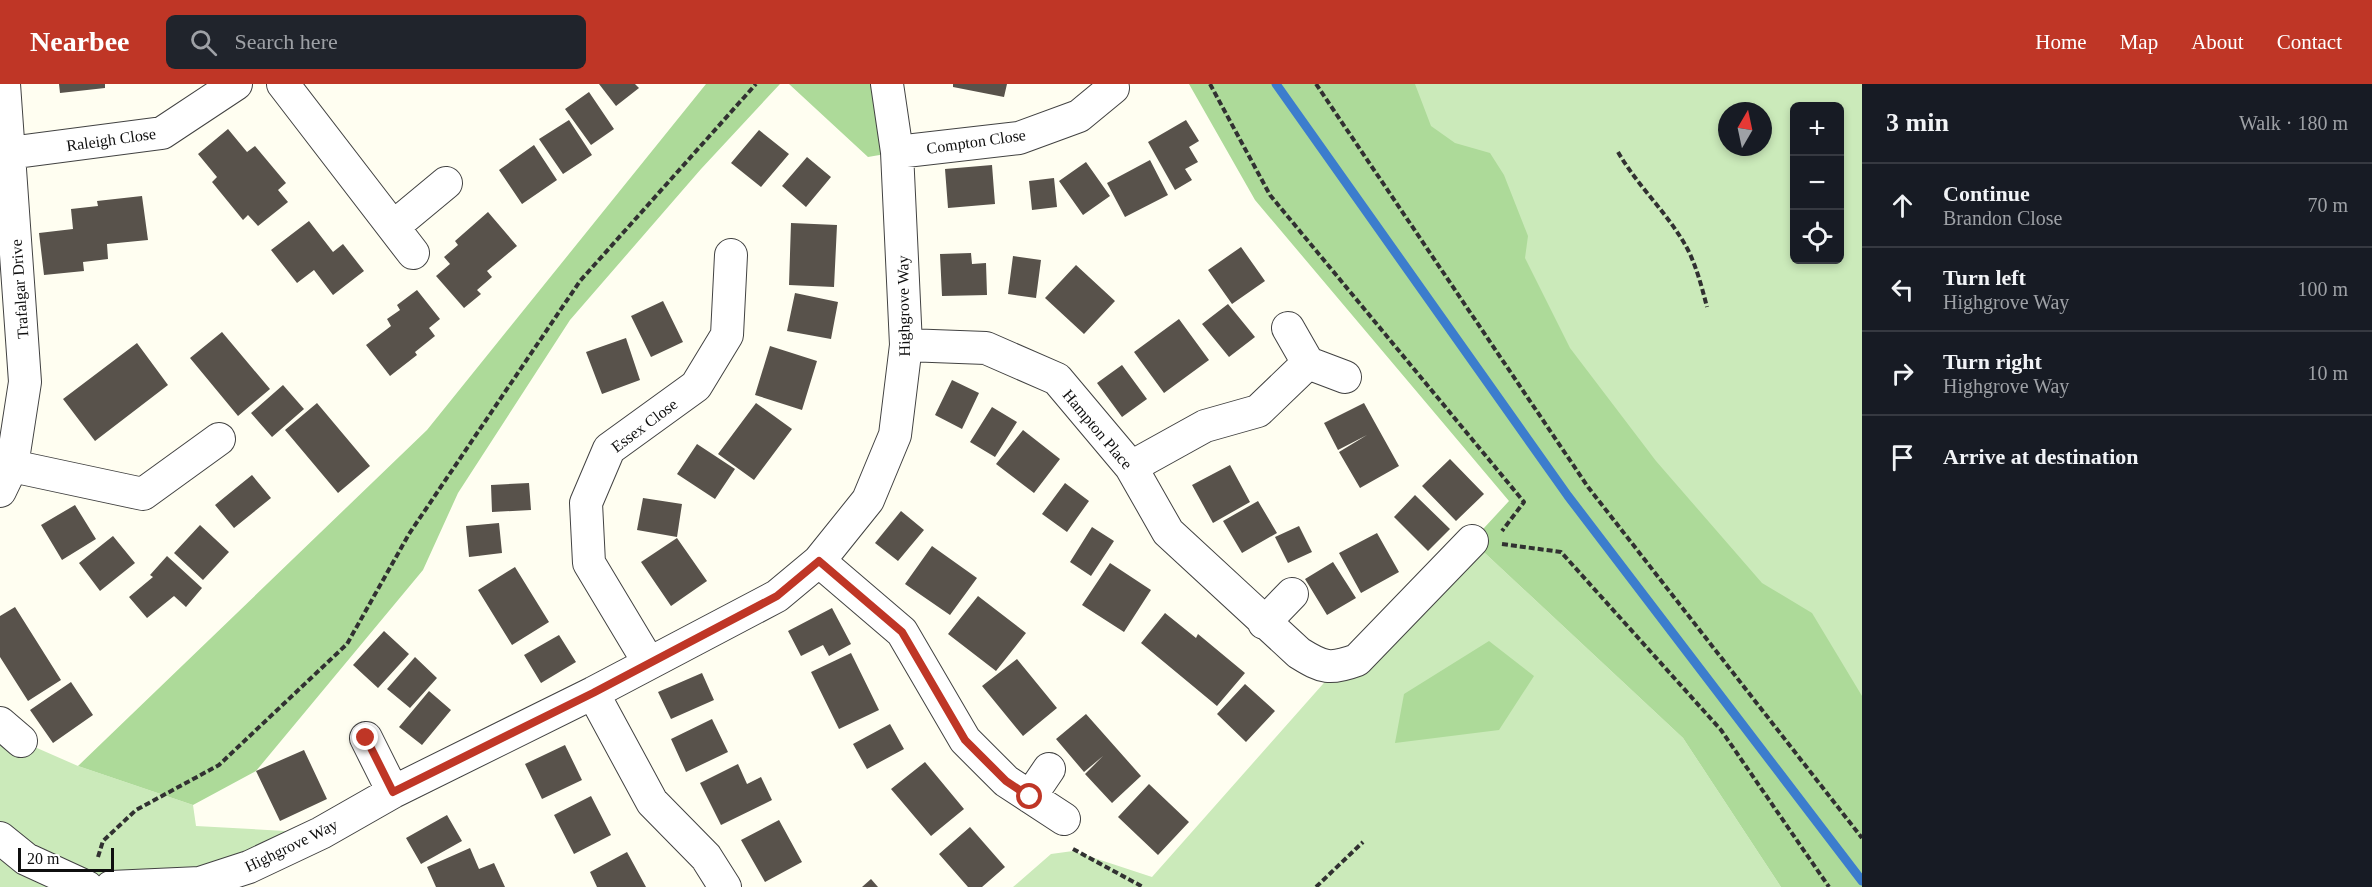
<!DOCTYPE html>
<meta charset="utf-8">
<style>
body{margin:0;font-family:"Times New Roman",serif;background:#20242c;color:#f1f3f6}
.controls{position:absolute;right:18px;top:18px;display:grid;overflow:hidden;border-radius:9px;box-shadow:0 3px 9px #0003}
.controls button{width:54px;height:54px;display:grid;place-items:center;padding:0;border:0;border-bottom:2px solid #363941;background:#171b24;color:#f1f3f6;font:30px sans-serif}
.compass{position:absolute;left:1718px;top:18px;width:54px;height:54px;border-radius:50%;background:#171b24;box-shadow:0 3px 9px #0003;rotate:9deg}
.scale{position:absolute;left:18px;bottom:15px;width:96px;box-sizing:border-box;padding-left:6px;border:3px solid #0f0f0f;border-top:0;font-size:16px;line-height:21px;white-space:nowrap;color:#0f0f0f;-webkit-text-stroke:4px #fff;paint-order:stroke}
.stop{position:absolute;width:18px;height:18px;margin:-14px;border:4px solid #bf3626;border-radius:50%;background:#fff}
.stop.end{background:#bf3626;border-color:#fff;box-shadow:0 2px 6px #0008}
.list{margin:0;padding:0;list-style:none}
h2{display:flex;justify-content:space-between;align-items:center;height:78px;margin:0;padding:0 24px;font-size:26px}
h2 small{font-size:20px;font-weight:400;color:#9ea1a6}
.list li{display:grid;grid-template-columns:39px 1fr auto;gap:18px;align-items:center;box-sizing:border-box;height:84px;padding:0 24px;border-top:2px solid #363941}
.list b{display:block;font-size:22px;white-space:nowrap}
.list p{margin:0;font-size:20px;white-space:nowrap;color:#9ea1a6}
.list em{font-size:20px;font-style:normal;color:#9ea1a6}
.icon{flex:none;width:33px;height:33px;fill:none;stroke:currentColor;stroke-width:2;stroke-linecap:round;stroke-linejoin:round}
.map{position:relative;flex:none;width:1862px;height:803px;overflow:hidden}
header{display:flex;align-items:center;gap:36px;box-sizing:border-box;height:84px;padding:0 30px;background:#bf3626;color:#fff}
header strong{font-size:28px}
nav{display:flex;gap:33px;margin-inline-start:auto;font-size:21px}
.search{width:420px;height:54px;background:#20242c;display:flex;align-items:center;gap:15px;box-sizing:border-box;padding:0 21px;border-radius:9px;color:#9ea1a6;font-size:22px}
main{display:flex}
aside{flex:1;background:#171b24}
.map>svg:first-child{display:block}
.green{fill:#cbeaba;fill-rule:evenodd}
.forest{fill:#adda99}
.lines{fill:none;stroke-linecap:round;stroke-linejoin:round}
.stream{stroke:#3c7dcd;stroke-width:9}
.building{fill:#58524b}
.minor-casing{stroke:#424242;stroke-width:34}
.path{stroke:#313131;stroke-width:4;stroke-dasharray:6 3;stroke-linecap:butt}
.minor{stroke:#fff;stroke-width:32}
.route{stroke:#bf3626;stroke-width:8}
.labels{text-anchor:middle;stroke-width:6;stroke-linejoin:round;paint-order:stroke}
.street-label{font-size:16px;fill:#0f0f0f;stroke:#fff}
</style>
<header>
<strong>Nearbee</strong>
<div class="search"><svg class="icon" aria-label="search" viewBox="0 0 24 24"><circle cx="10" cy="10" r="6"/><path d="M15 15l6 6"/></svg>Search here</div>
<nav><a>Home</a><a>Map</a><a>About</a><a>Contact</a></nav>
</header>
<main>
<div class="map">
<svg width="1862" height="803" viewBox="0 0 1862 803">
<rect width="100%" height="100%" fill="#fffef1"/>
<path class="green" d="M1350,0H1862V697ZM1794,22H1840V176H1794ZM1727,27H1763V63H1727Z
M1472,457L1683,654L1781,803H1013L1051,770L1073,767L1152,793L1338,583Z
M0,639L21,657L78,682L193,721L196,742L321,749L249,783L111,803H0Z"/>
<path class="forest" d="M706,0H780L701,85L570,236L458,409L423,486L256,687L193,721L78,682L427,346Z
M789,0H887L897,68L868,73Z
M1189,0H1415L1431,42L1455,59L1490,69L1504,91L1528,152L1525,174L1570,264L1656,377L1762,499L1812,529L1862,612V803H1781L1683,654L1472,457L1509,417L1255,116Z
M1489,557L1534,592L1499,646L1395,659L1404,610Z"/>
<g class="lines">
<path class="stream" d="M1276,0L1568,412L1862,797"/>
</g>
<path class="building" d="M59,0H105V4L60,9Z
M599,0H635L639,4L616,22Z
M953,0H1007L1004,13L953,3Z
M589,8L614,45L591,61L565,25Z
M569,36L592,71L563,90L539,55Z
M1186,36L1199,57L1189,63L1198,78L1185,85L1192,96L1175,106L1148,58Z
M228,45L247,68L255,62L286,99L278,106L288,118L258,142L248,131L243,136L212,98L217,93L198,70Z
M759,46L789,70L761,103L731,79Z
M534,61L557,96L522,120L499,86Z
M807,73L831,93L806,123L782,102Z
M1150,76L1168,111L1125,133L1107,99Z
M1086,78L1110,112L1083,131L1059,97Z
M992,81L995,120L948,124L945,85Z
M1054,94L1057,123L1032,126L1029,97Z
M142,112L148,156L107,160L108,175L83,178L84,187L44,191L39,149L73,145L71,125L98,122L97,117Z
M488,128L517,162L487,187L492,193L477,206L481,210L464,224L436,192L450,180L444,173L458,161L455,157Z
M309,137L333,168L343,160L364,187L333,211L314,186L297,199L271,166Z
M791,139L837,141L834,203L789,201Z
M1241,163L1265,197L1232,220L1208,186Z
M971,169L972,180L986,179L987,211L942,212L940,170Z
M1013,172L1041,176L1036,214L1008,210Z
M1076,181L1115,217L1084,250L1045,214Z
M417,206L440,235L429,244L435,252L415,268L417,271L390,292L366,261L391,242L387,235L400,226L397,221Z
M795,209L838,218L831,255L787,247Z
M663,217L683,258L651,273L631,232Z
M1228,220L1255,253L1229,273L1202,240Z
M1179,235L1209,276L1164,309L1134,268Z
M222,248L270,305L238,332L190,274Z
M626,254L640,296L602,310L586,268Z
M137,259L168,301L95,357L63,315Z
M770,262L817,277L802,326L755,311Z
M1122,281L1147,315L1122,333L1097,299Z
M952,296L979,309L962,345L935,331Z
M283,301L304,325L272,353L251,329Z
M317,319L370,382L338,409L285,346Z
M756,319L792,345L754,396L718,370Z
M1364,319L1399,382L1360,404L1339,368L1367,351L1338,366L1324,339Z
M992,323L1017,338L995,373L970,358Z
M1023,346L1060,375L1034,409L996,380Z
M697,360L735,385L715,415L677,390Z
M1450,375L1484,410L1456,437L1422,402Z
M1230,381L1250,418L1213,439L1192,401Z
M252,391L271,414L234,444L215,421Z
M529,399L531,426L492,428L491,401Z
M1065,399L1089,417L1067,448L1042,430Z
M1415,411L1450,445L1428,467L1394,433Z
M643,414L682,420L677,453L637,446Z
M1258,417L1277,449L1242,469L1223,437Z
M75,421L96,455L62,476L41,441Z
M901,427L924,446L898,477L875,459Z
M499,439L502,469L469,473L466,442Z
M200,441L229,468L203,496L174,469Z
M1299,442L1312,468L1288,479L1275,453Z
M1092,443L1114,457L1091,492L1070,478Z
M1377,449L1399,488L1361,509L1339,469Z
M113,452L135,479L100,507L79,479Z
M677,454L707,497L671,522L641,478Z
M932,462L977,494L950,531L905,500Z
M167,472L202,504L186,523L174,512L147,534L129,513L153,493L150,491Z
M1333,478L1356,514L1327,531L1305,495Z
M1110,479L1151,506L1124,548L1082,521Z
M515,483L549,538L512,561L478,506Z
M978,512L1026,549L996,587L948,550Z
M15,523L61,596L28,617L0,573V532Z
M832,524L851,560L829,572L823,561L801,572L788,547Z
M1165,529L1196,554L1198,550L1245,589L1217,622L1141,559Z
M384,547L409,570L378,604L353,581Z
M559,551L576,578L541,599L524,571Z
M851,569L879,626L839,645L811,588Z
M415,573L437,594L410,624L387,605Z
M1017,575L1057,624L1023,652L982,602Z
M702,589L714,616L671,635L658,608Z
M71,598L93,631L53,659L30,626Z
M1245,600L1275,627L1246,658L1217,630Z
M429,607L451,626L422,661L399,643Z
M1086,630L1141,692L1112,719L1085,690L1103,672L1084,688L1056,655Z
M712,635L728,668L686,688L671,655Z
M890,640L904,665L867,685L853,660Z
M565,661L582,696L542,715L525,680Z
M304,666L327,715L280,737L256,687Z
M925,678L964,725L931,752L891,705Z
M738,680L747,700L761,693L772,716L721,741L700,699Z
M1149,700L1189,738L1158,771L1118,733Z
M591,712L611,751L574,770L554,731Z
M447,731L462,757L421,780L406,754Z
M779,736L802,778L765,798L741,756Z
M970,743L1005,783L982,803H968L939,770Z
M470,764L479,785L494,779L505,803H436L427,783Z
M627,768L646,803H597L590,788Z
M871,795L878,803H862Z"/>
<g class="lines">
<g class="minor-casing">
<path id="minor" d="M283,0L413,169
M897,68L1019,54L1079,32L1113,4
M9,69L162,49L236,0
M393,143L446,99
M906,261L986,264L1057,295L1131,383L1168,448L1299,569C1323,584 1330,586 1357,576L1472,457
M1308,279L1345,293
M12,382L143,410L219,355
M1131,383L1205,342L1258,327L1308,279L1288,244
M0,407L12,382L25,298L4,0
M819,477L902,548L965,656L1006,697L1064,735
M1264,539L1292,510
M649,579L589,479L586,419L609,365L696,302L727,251L731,171
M593,609L652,718L706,773L725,803
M0,639L21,657
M366,654L393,708
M1030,713L1049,685
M0,754L26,775L87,803
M111,803L200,799L249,783L321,749L393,708L593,609L777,512L819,477L868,416L895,351L906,261L897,68L887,0"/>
</g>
<path class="path" d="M1210,0L1270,111L1524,418L1502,447
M1316,0L1588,403L1862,754
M1618,68C1638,103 1669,130 1688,166C1697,184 1702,204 1707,223
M1502,460L1561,468L1721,646L1829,803
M1073,765L1143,803
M98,773L103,757L136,726L219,681L347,560L409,450L580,197L756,0
M1316,803L1363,758"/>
<use href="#minor" class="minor"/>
</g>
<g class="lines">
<path class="route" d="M366,654L393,708L593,609L777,512L819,477L902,548L965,656L1006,697L1030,713"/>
</g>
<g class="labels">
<g class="street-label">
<text transform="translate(111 55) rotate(-8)" y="6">Raleigh Close</text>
<text transform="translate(976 57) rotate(-8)" y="6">Compton Close</text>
<text transform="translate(19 205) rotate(-94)" y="6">Trafalgar Drive</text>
<text transform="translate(903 222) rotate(-91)" y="6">Highgrove Way</text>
<text transform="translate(644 341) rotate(-37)" y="6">Essex Close</text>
<text transform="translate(1098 345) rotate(50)" y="6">Hampton Place</text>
<text transform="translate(291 761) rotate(-26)" y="6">Highgrove Way</text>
</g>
</g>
</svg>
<div class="controls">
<button>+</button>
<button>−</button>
<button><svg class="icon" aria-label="locate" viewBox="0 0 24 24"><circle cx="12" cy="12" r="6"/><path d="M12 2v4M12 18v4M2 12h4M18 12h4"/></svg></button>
</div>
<svg class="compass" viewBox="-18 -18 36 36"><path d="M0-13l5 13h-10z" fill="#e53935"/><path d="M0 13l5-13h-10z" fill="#9ea1a6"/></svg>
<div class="scale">20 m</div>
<div class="stop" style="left:1030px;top:713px"></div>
<div class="stop end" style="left:366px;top:654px"></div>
</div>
<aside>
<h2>3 min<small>Walk · 180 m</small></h2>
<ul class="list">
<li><svg class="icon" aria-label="ahead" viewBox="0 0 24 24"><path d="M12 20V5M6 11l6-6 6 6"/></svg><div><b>Continue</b><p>Brandon Close</p></div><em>70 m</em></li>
<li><svg class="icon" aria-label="left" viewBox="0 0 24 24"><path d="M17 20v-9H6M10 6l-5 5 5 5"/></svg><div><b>Turn left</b><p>Highgrove Way</p></div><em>100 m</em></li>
<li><svg class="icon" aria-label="right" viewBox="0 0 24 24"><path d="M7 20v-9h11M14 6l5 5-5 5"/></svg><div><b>Turn right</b><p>Highgrove Way</p></div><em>10 m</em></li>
<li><svg class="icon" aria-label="arrive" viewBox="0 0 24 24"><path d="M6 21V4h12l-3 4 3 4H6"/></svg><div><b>Arrive at destination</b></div></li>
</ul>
</aside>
</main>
